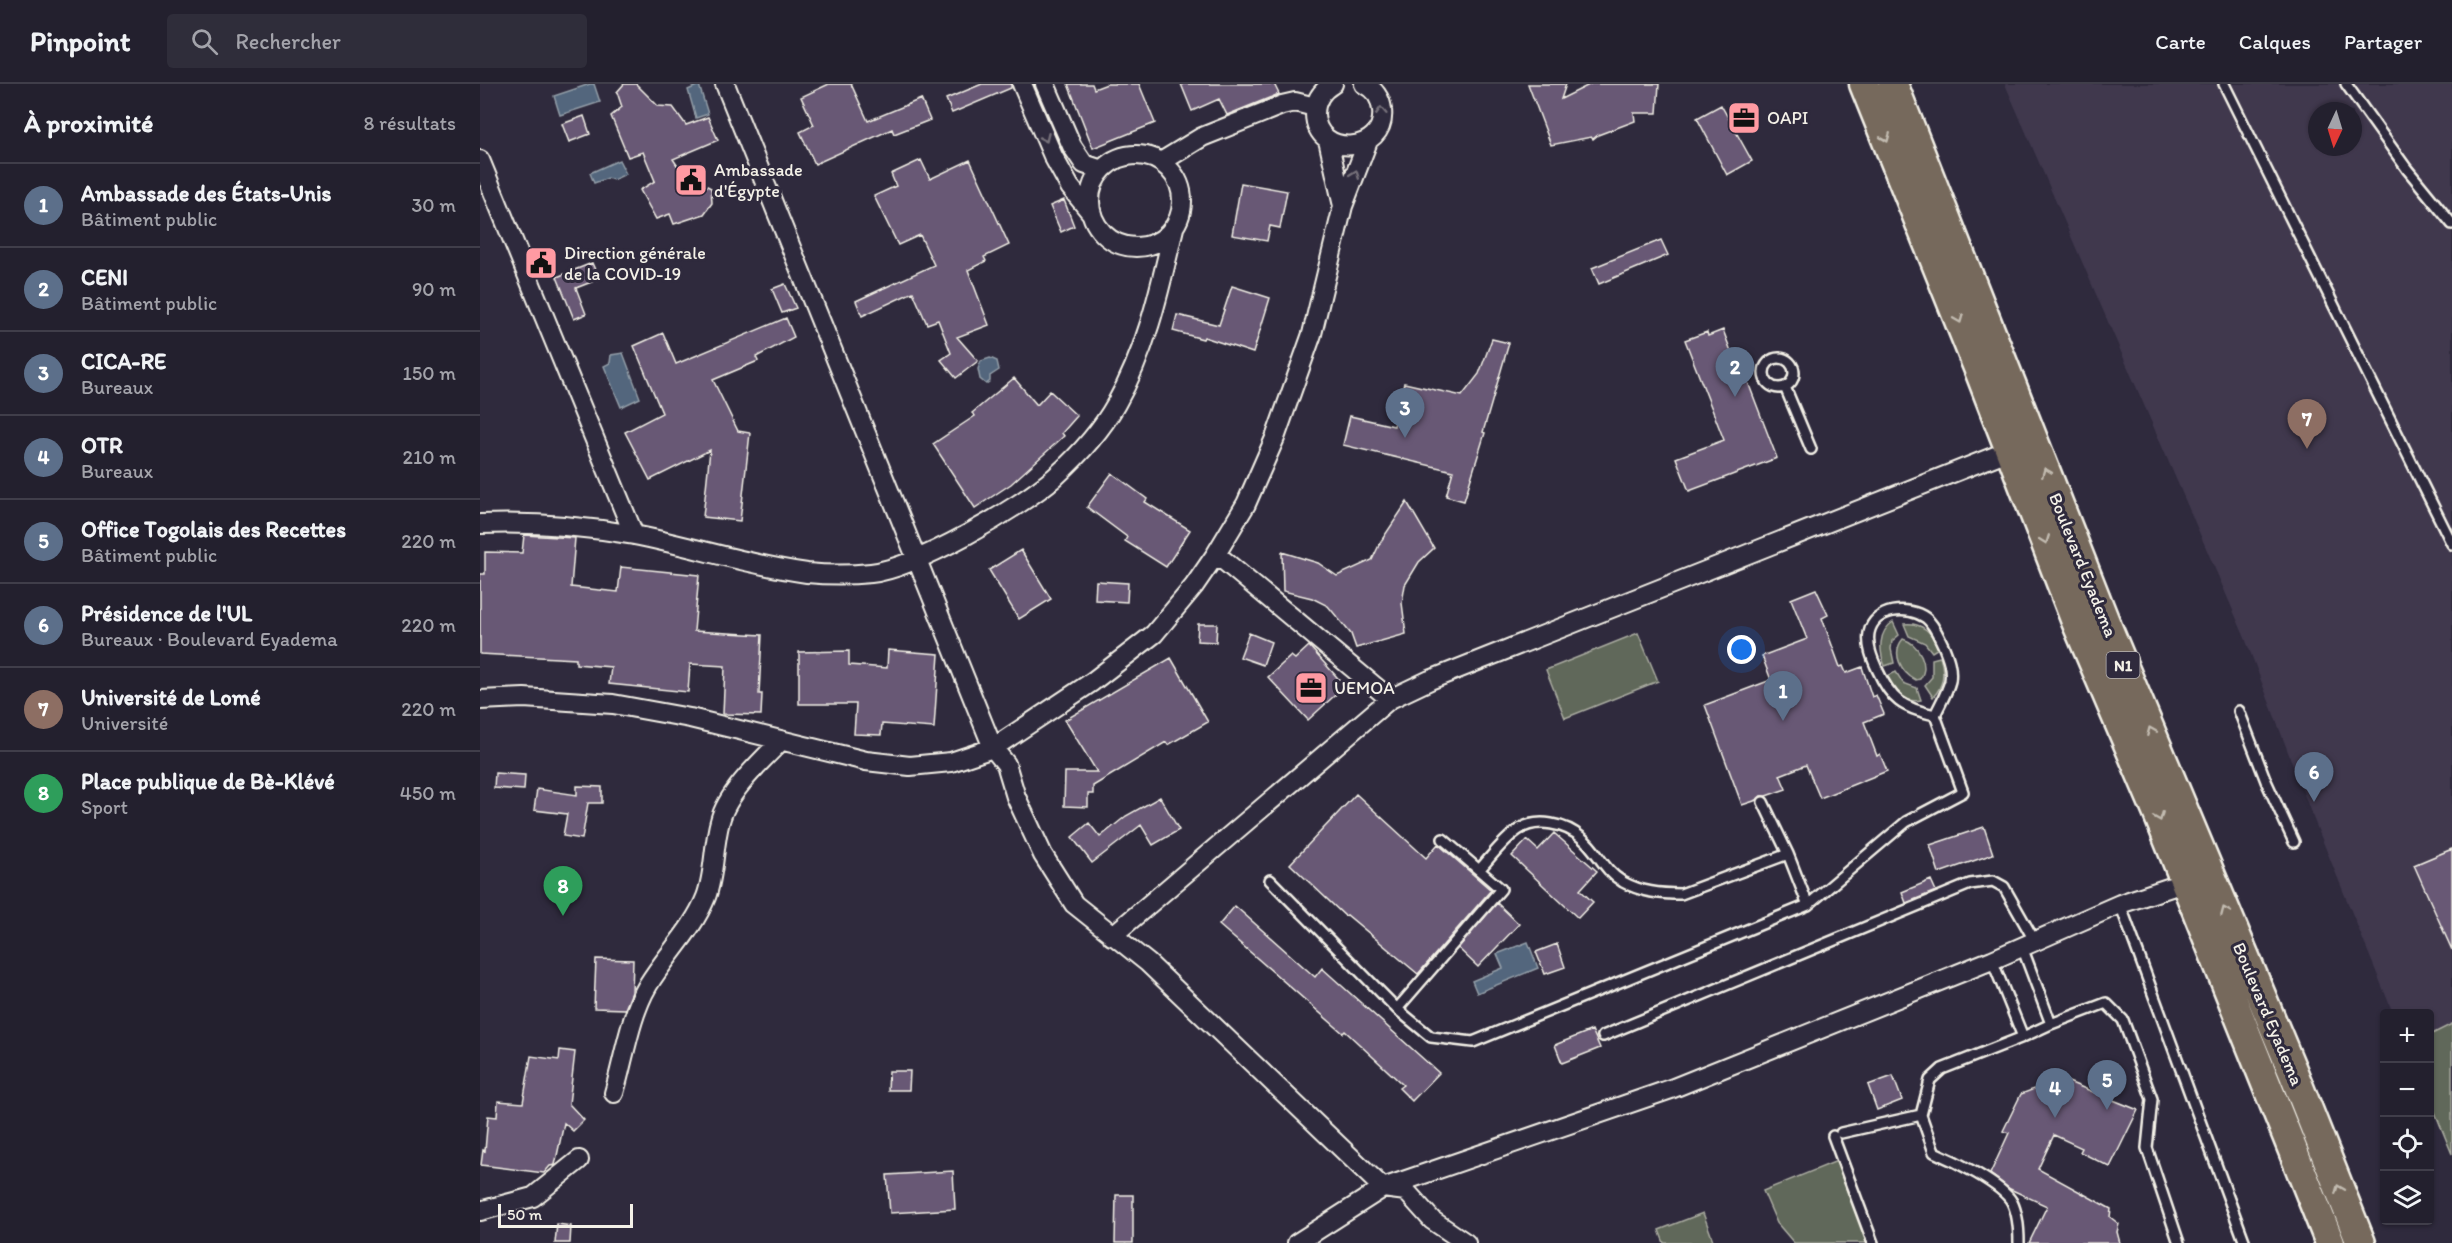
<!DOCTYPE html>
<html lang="fr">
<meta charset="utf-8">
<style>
body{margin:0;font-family:Itim,sans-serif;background:#2f2d3a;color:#f1f3f6}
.controls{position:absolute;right:18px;bottom:18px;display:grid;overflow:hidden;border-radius:6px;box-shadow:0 2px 4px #0004}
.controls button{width:54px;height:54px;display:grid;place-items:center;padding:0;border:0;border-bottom:2px solid #403e4a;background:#23202e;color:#f1f3f6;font:30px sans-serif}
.compass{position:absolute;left:1828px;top:18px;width:54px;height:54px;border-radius:50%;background:#23202e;box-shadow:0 2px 4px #0004;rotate:184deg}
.scale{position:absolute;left:18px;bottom:15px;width:135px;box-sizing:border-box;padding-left:6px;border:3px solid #f4f1e8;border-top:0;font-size:16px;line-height:21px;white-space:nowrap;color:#f4f1e8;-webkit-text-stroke:4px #2f2a3d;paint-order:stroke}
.you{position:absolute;left:1262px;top:566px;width:21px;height:21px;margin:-15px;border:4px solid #fff;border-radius:50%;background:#1a73e8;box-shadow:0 0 0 9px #1a73e833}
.badge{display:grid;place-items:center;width:39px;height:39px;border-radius:50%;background:#8c9099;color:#fff;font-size:20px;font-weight:700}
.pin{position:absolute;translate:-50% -50px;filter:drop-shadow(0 2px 3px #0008)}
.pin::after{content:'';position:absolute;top:32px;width:21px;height:18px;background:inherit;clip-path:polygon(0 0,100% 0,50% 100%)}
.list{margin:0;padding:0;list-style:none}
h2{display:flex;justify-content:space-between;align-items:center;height:78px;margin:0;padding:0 24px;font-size:26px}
h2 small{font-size:20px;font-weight:400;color:#a3a3aa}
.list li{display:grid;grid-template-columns:39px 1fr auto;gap:18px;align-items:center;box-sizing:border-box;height:84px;padding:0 24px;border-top:2px solid #403e4a}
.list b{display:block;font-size:22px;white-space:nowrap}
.list p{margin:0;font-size:20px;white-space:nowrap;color:#a3a3aa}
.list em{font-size:20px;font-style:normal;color:#a3a3aa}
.icon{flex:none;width:33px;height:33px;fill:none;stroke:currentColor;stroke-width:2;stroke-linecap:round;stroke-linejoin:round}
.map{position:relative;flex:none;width:1972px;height:1159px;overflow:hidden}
header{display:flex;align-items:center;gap:36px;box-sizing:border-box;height:84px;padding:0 30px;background:#23202e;border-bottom:2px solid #403e4a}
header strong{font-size:28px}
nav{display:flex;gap:33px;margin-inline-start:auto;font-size:21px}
.search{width:420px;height:54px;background:#2f2d3a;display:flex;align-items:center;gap:15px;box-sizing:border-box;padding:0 21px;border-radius:6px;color:#a3a3aa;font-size:22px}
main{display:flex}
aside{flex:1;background:#23202e}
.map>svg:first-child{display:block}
.built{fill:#40384e;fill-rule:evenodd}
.green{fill:#61685a;stroke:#aaaca1;stroke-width:1.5}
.water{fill:#52667d;stroke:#939ea8;stroke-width:1.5}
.building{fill:#685974;stroke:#f4f1e8;stroke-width:1.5}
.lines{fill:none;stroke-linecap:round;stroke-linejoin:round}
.service-casing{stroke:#f4f1e8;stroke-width:14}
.minor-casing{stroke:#f4f1e8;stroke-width:22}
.trunk-casing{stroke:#f4f1e8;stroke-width:33}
.service{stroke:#2f2a3d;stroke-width:9}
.minor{stroke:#2f2a3d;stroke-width:18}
.trunk{stroke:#76695c;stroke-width:28}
.oneway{stroke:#747079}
.oneway2{stroke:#c2bbb0}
.labels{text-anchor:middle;stroke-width:6;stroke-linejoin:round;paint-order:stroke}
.shield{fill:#2f2a3d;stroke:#b9b5b5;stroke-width:1.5}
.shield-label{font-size:16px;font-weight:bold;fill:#f4f1e8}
.poi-label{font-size:18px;fill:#f4f1e8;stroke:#2f2a3d;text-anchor:start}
.street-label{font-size:18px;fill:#f4f1e8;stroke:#2f2a3d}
</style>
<header>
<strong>Pinpoint</strong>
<div class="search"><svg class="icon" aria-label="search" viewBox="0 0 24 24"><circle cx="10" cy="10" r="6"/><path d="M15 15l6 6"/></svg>Rechercher</div>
<nav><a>Carte</a><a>Calques</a><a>Partager</a></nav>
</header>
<main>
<aside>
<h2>À proximité<small>8 résultats</small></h2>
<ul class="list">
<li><span class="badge" style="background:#5c6f8a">1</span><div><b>Ambassade des États-Unis</b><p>Bâtiment public</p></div><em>30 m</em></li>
<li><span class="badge" style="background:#5c6f8a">2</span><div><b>CENI</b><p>Bâtiment public</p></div><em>90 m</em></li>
<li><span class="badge" style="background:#5c6f8a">3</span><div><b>CICA-RE</b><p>Bureaux</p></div><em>150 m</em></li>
<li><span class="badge" style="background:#5c6f8a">4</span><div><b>OTR</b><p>Bureaux</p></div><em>210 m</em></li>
<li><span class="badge" style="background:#5c6f8a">5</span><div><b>Office Togolais des Recettes</b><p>Bâtiment public</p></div><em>220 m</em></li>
<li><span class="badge" style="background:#5c6f8a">6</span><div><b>Présidence de l'UL</b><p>Bureaux · Boulevard Eyadema</p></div><em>220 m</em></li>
<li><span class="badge" style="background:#8d6e63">7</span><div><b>Université de Lomé</b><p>Université</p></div><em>220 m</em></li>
<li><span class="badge" style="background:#2e9e5b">8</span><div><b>Place publique de Bè-Klévé</b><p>Sport</p></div><em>450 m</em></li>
</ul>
</aside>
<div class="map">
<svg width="1972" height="1159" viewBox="0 0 1972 1159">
<rect width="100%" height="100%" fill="#2f2a3d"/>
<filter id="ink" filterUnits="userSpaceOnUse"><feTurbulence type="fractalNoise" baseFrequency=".0167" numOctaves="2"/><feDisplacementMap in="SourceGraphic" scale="12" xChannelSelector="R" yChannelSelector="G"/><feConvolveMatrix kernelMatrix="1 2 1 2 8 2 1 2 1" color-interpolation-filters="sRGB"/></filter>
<g filter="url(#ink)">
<path class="built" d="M1525,0H1972V1070L1950,1016V930L1913,929L1830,726L1765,554ZM1837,27H1873V63H1837Z"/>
<path class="green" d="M1413,538L1419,551L1412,557L1411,565L1414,579L1405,582C1399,567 1398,548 1413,538Z
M1424,540C1443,538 1451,549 1460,563L1452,568L1445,559L1429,552Z
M1158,549L1178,597L1085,634L1066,586Z
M1423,555C1439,560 1450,581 1440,595L1436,596C1421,589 1411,569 1423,555Z
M1460,573C1465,587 1464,602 1453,613L1445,601L1452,593V575Z
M1416,588L1423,599L1437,604L1441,616C1424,620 1414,606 1407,592Z
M1972,940V1070L1950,1016V951Z
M1357,1077L1388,1159H1314L1297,1139L1283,1107Z
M1223,1129L1234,1159H1184L1179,1146Z"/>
<path class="water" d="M110,0H114L120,18L80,31L74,12Z
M219,1L228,30L216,34L208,6Z
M139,76L146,90L133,96L128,94L114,99L110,89Z
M143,269L160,314L141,323L124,282L130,279L131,271Z
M510,274L517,277L519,286L510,292V297L506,300L500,295L498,285L501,277Z
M1048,858L1058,884L997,909L992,897L1023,884L1017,870Z"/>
<path class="building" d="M144,0H156L178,22L193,23L206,41L228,33L238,56L193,75L209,99L216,96L231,104L232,119L224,130L194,140L190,130L176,135L160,106L175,97L163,68L148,73L131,32L142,23L137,8Z
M349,0H371L388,37L441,15L450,36L414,50L412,45L335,80L320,48L334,41L321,13Z
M502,0H531V4L472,29L466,15Z
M588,0H612L614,5L627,0H659L675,39L613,64Z
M701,0H794L799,10L747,31L739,15L712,27Z
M1048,0H1086L1081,15L1111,0H1179L1177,29H1154L1155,37L1118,51L1113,55L1111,53L1071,61Z
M1241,21L1272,77L1247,91L1217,34Z
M104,32L110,50L89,58L82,40Z
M441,76L450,95L490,76L529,161L504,173L506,177L488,186L509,241L477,253L498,277L476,294L461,276L471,269L458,236L447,240L433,208L382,232L376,217L454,181L440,151L418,161L394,112L416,102L411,90Z
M761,99L807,107L800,144L790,142L787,157L752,151Z
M584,116L594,142L581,148L570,122Z
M1181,156L1188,171L1119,200L1112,184Z
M112,179L119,195L96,204L106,230L94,235L77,193Z
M305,200L316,224L302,229L292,205Z
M752,202L790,214L773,269L724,253L723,255L693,247L697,231L739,241Z
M306,234L314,253L276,273L278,277L233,296L258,347L270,349L260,437L223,433L230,366L170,396L145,348L182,329L154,262L183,249L196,280Z
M1243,246L1261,294L1266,293L1297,374L1209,407L1196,374L1244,356L1205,256L1227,248L1228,252Z
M1012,255L1029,259L1003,348L1005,349L984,417L966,412L973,387L863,361L870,332L914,342L924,299L982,312L999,290Z
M534,294L557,321L570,307L597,332L582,349L584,352L531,400L495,424L453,360L495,332L492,329Z
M632,389L667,415L665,418L710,446L686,483L645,457L647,453L607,423Z
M927,418L954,464L939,478L925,501L922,519L926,550L876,564L871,550L848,522L832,514L803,507L802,468L838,479L857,492L892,476L901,457Z
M44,451L95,454L91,503L138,508L141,483L219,491L214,547L282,551L279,610H282L281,631L243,630L245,582L210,580L208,608L129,600L131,583L96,580V575L0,570V490H5V468L42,469Z
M541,466L571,515L539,535L509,486Z
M616,497L648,499L647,518L615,516Z
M1336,505L1348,531L1342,534L1360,583L1363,582L1366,589L1382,583L1392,613L1396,611L1404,630L1384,638L1397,672L1400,670L1407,687L1340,714L1326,681L1300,691L1306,705L1286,712H1281L1277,716L1262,721L1225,621L1291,596L1282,572L1327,555L1311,515Z
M718,540H737L736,558L717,557Z
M769,549L791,558L783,581L760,573Z
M829,562L865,602L828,636L788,593L811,572L815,575Z
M408,566L459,570L454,644L402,640L401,651L374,650L376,620H319V568L369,567V581L407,584Z
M691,574L728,638L688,661L686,658L613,702V710H608V723L584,722L585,688H617L585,636Z
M15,689L45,691L44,706L14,704Z
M97,702L122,703V719H108L102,755L83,752L87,730L54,726L57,705L97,711Z
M876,710L946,774L958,760L1011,806L938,890L867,831L865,832L810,780Z
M680,713L699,746L673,761L661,741L612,779L592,753L609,739L620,753L646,732Z
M1504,743L1513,770L1459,789L1450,761Z
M1074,749L1117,787L1100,806L1113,818L1098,834L1032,772L1047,756L1058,766Z
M1972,765V866L1934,781Z
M1451,796L1456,807L1426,819L1422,808Z
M1017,819L1039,840L998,883L978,864Z
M755,822L835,893L842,884L959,989L932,1017L919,1004L923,1001L865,947L863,949L739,841Z
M1077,860L1085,883L1065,890L1056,868Z
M116,875L153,876L152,908L145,925L114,924Z
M1112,946L1120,964L1082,979L1075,961Z
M80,966L95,968L89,1020L104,1036L93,1047L84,1039L75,1081L70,1082L64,1089L1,1081L3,1066L5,1067L8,1032L17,1033L18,1017L43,1019L51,972L79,976Z
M409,987H430L429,1006H408Z
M1413,992L1422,1016L1397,1026L1388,1001Z
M1581,995L1658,1026L1630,1083L1600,1068L1602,1064L1574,1051L1558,1085L1631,1125L1630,1133L1639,1140L1637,1148L1640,1159H1549L1567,1122L1530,1105L1510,1090L1529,1049L1523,1047L1541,1010Z
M473,1087L475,1125L410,1129L407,1091Z
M636,1111H653V1159H635Z
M77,1140L91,1142L90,1159H75Z"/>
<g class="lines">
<g class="service-casing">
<path id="service" d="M1744,0L1972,460
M1866,0L1927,85L1972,140
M1284 289a15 15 0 1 1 30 0a15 15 0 1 1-30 0Z
M1305,303L1331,365
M1759,627L1786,697L1814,758
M1283,718L1308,770L1328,821
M999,786C1011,773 1023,756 1038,746C1057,733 1086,740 1102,754C1118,767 1123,786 1143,798C1161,808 1180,810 1201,810L1308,770
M790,796L917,925L951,953L993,958L1328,821L1426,738L1483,708L1455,631C1460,620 1467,609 1470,597C1472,584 1468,573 1463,561C1459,553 1454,540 1446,534C1428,521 1394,524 1389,549C1387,562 1392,574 1397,585C1411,616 1422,624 1455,631
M1640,820L1765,1159
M1542,863L1571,940
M1512,876L1543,953
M917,925L1021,805L963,755
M1123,952L1490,800L1513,797L1524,803L1554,856
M1441,1031L1454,1068C1473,1076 1522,1100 1532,1118C1538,1130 1539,1146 1539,1159
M1361,1049L1441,1031L1450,996L1462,985L1543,953L1571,940L1626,919L1643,936L1672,1015L1667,1064L1699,1159
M1353,1052L1393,1159"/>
</g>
<g class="minor-casing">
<path id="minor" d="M245,0L513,664L526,680L536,713L563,771L594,820L668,879L903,1104L926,1107L952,1136L986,1159
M542,0L573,72L590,103L612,130
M565,0L592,62L604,80L622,86
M853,0C841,7 835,17 835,30C836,75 907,70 902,26C901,14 894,5 884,0
M848,56L863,122
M610 117a46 46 0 1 1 92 0a46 46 0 1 1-92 0Z
M0,76L154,451
M681,78L722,53L802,21L815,18L835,23
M0,440C51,438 104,442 154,451C212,462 268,481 327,489C347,491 371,491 391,489C436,484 540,424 575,393C598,372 621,347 636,320C667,266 680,204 694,144
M736,470L910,615
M0,616L44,614L133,620L210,634L386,677L430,682L471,678L513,664L612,598L674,550L714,502L736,470L766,420L795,354L832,250L863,122L888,57
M632,852L910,615L950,596L1538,363
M134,1009C144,975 150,931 168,901C186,871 213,846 226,813C235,789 233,762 240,737C247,709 280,678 300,658
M0,1127L53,1113L99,1076
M817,1159L903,1104L1191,1005L1512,876L1640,820L1706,798L1715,797"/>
</g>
<g class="trunk-casing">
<path id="trunk" d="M1384,0L1499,286L1595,535L1678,730L1850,1159
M1413,0L1625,538L1813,988L1881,1159"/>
</g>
<use href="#service" class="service"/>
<use href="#minor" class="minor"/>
<use href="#trunk" class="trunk"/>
</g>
<defs><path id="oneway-chevron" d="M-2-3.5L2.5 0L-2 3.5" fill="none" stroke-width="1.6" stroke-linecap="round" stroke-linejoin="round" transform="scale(1.5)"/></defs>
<g class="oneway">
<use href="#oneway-chevron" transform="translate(901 27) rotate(-93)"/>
<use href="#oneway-chevron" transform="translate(565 54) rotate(66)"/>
<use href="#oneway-chevron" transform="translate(875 90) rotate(-69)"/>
</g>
<g class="oneway2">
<use href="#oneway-chevron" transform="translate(1406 54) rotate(68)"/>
<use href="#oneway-chevron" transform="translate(1479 235) rotate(68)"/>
<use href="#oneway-chevron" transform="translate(1566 388) rotate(-112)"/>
<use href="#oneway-chevron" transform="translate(1565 456) rotate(69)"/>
<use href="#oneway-chevron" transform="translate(1671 647) rotate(-113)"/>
<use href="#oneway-chevron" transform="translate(1679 733) rotate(68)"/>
<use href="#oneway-chevron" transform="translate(1745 827) rotate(-113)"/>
<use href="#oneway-chevron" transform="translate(1859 1105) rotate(-112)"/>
</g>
</g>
<defs>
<g id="office-square" transform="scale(1.725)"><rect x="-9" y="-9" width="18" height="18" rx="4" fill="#ff9aa2" stroke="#2f2a3d"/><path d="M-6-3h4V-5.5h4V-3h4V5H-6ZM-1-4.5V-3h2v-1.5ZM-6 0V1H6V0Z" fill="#111"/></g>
<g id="civic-square" transform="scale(1.725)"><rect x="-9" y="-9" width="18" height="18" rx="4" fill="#ff9aa2" stroke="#2f2a3d"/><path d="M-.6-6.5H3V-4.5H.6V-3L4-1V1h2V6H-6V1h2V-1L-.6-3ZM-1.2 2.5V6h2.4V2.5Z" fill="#111"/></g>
</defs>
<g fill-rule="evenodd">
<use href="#office-square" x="1264" y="34"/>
<use href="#civic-square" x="211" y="96"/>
<use href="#civic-square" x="61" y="179"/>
<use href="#office-square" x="831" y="604"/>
</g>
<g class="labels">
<rect class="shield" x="1626.5" y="568" width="33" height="26" rx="4.5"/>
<g class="shield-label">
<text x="1643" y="587">N1</text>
</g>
<g class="poi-label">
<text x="1287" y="40">OAPI</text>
<text x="234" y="92">Ambassade<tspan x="234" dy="21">d'Égypte</tspan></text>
<text x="84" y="175">Direction générale<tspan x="84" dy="21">de la COVID-19</tspan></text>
<text x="854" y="610">UEMOA</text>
</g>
<g class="street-label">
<text transform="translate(1603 481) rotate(68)" y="6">Boulevard Eyadema</text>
<text transform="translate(1788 930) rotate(67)" y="6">Boulevard Eyadema</text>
</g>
</g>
</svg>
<div class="controls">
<button>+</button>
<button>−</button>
<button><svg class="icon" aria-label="locate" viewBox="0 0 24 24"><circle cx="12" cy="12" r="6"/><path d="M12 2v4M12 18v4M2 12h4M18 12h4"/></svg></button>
<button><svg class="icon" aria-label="layers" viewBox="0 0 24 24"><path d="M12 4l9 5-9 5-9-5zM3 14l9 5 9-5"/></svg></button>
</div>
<svg class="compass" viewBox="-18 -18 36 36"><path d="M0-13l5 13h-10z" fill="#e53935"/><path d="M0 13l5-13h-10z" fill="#a3a3aa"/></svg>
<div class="scale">50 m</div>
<div class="you"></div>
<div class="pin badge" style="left:1303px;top:637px;background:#5c6f8a">1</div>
<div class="pin badge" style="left:1255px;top:313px;background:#5c6f8a">2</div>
<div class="pin badge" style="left:925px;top:354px;background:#5c6f8a">3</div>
<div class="pin badge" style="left:1575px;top:1034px;background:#5c6f8a">4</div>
<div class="pin badge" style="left:1627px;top:1026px;background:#5c6f8a">5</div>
<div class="pin badge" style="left:1834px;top:718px;background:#5c6f8a">6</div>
<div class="pin badge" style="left:1827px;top:365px;background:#8d6e63">7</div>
<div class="pin badge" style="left:83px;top:832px;background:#2e9e5b">8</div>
</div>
</main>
